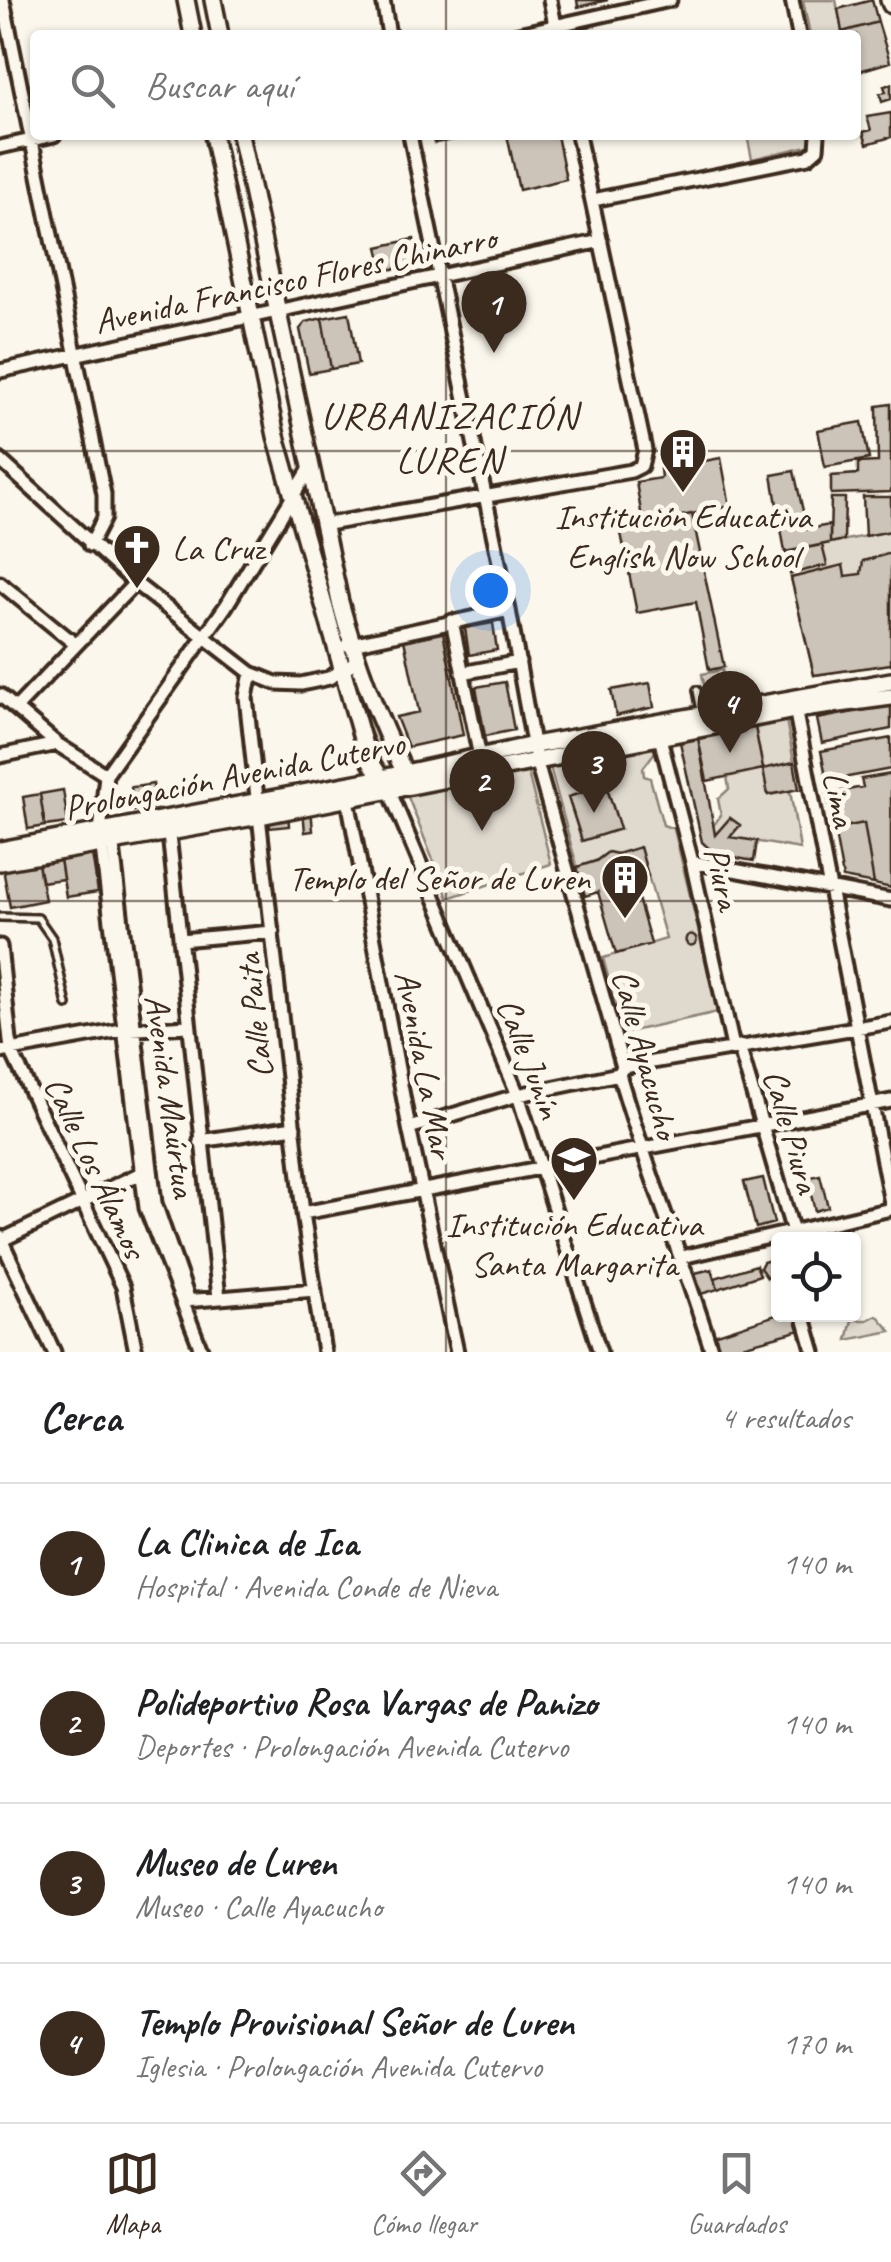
<!DOCTYPE html>
<html lang="es">
<meta charset="utf-8">
<style>
body{margin:0;font-family:Caveat,sans-serif;background:#f6f6f6;color:#202124}
.controls{position:absolute;right:30px;bottom:30px;display:grid;overflow:hidden;border-radius:10px;box-shadow:0 2px 8px #0004}
.controls button{width:90px;height:90px;display:grid;place-items:center;padding:0;border:0;border-bottom:2px solid #e0e0e0;background:#fff;color:#202124;font:50px sans-serif}
.you{position:absolute;left:490px;top:590px;width:35px;height:35px;margin:-25px;border:8px solid #fff;border-radius:50%;background:#1a73e8;box-shadow:0 0 0 15px #1a73e833}
.badge{display:grid;place-items:center;width:65px;height:65px;border-radius:50%;background:#3b2a1e;color:#fff;font-size:32px;font-weight:700}
.pin{position:absolute;translate:-50% -82px;filter:drop-shadow(0 2px 5px #0008)}
.pin::after{content:'';position:absolute;top:52px;width:35px;height:30px;background:inherit;clip-path:polygon(0 0,100% 0,50% 100%)}
.list{margin:0;padding:0;list-style:none}
h2{display:flex;justify-content:space-between;align-items:center;height:130px;margin:0;padding:0 40px;font-size:42px}
h2 small{font-size:32px;font-weight:400;color:#757577}
.list li{display:grid;grid-template-columns:65px 1fr auto;gap:30px;align-items:center;box-sizing:border-box;height:160px;padding:0 40px;border-top:2px solid #e0e0e0}
.list b{display:block;font-size:38px;white-space:nowrap}
.list p{margin:0;font-size:32px;white-space:nowrap;color:#757577}
.list em{font-size:32px;font-style:normal;color:#757577}
.icon{flex:none;width:55px;height:55px;fill:none;stroke:currentColor;stroke-width:2;stroke-linecap:round;stroke-linejoin:round}
.map{position:relative;flex:none;width:891px;height:1352px;overflow:hidden}
.search{position:absolute;background:#fff;box-shadow:0 2px 8px #0004;left:30px;right:30px;top:30px;height:110px;display:flex;align-items:center;gap:25px;box-sizing:border-box;padding:0 35px;border-radius:10px;color:#757577;font-size:38px}
.sheet{height:770px;background:#fff}
nav{display:flex;justify-content:space-around;align-items:center;box-sizing:border-box;height:140px;border-top:2px solid #e0e0e0;background:#fff;font-size:28px;color:#757577}
nav a{display:grid;justify-items:center;gap:5px}
nav .on{color:#3b2a1e}
.map>svg:first-child{display:block}
.green{fill:#dfd9ce;stroke:#8d8276;stroke-width:2.5;fill-rule:evenodd}
.building{fill:#ccc4b9;stroke:#3b2a1e;stroke-width:2.5}
.lines{fill:none;stroke-linecap:round;stroke-linejoin:round}
.lane-casing{stroke:#3b2a1e;stroke-width:12}
.street-casing{stroke:#3b2a1e;stroke-width:19}
.secondary-casing{stroke:#3b2a1e;stroke-width:22}
.lane{stroke:#fbf7ec;stroke-width:5}
.street{stroke:#fbf7ec;stroke-width:11}
.secondary{stroke:#fbf7ec;stroke-width:15}
.grid{fill:none;stroke:#3b2a1e;stroke-width:2.5;stroke-opacity:0.55}
.labels{text-anchor:middle;stroke-width:10;stroke-linejoin:round;paint-order:stroke}
.street-label{font-size:35px;fill:#3b2a1e;stroke:#fbf7ec}
.poi-label{font-size:35px;fill:#3b2a1e;stroke:#fbf7ec}
.neighbourhood-label{font-size:38px;letter-spacing:2.5px;fill:#3b2a1e;stroke:#fbf7ec}
</style>
<div class="map">
<svg width="891" height="1352" viewBox="0 0 891 1352">
<rect width="100%" height="100%" fill="#fbf7ec"/>
<filter id="ink" filterUnits="userSpaceOnUse"><feTurbulence type="fractalNoise" baseFrequency=".01" numOctaves="2"/><feDisplacementMap in="SourceGraphic" scale="20" xChannelSelector="R" yChannelSelector="G"/><feConvolveMatrix kernelMatrix="1 2 1 2 8 2 1 2 1" color-interpolation-filters="sRGB"/></filter>
<g filter="url(#ink)">
<path class="green" d="M803,0H836L843,35H810Z
M747,135H810L812,145L752,159Z
M891,531V664L814,675L785,552Z
M722,670L726,691L706,695L702,674Z
M785,715L794,762L763,769L768,795L790,791L800,849L730,837L740,826L730,818L715,835L713,826L721,815L718,799L729,789L727,776L763,768L754,722Z
M651,743L655,752L643,768L644,776L650,778L663,825L674,829L718,1012L623,1033L603,958L666,939L640,847L617,854L608,852L596,861L577,867L549,763ZM606,785L620,829L582,841L568,797Z
M527,769L551,864L448,898L408,797L413,786Z
M877,1315L891,1331L847,1340L852,1320H867Z"/>
<path class="building" d="M577,0H608L578,7Z
M872,0L878,22L842,32L838,9Z
M878,22L890,62L856,72V35H843L842,32Z
M891,84V99L882,102L880,93L886,92L884,86Z
M891,113V137L867,144L863,132L871,130L867,117Z
M432,135H484L434,143Z
M507,135H557L566,179L519,190Z
M414,239L419,263L384,271L378,247Z
M349,313L358,364L331,369L322,318Z
M322,318L331,369L309,373L300,329L306,322Z
M891,404V492L831,494V476L858,474V463L878,462L877,406Z
M862,422L869,459L825,467L818,430Z
M721,458L730,506L643,524L636,482L661,478L660,469Z
M794,471L807,529L830,525V543L785,552L772,475Z
M863,497H891V531L865,536Z
M831,498H845L844,540L830,543Z
M692,514L724,667L709,670L696,602L637,613L620,528Z
M822,545L827,565L790,574L785,552Z
M891,553V664L814,675L791,578L843,565L845,576L861,574L863,561Z
M493,623L497,650L469,655L465,628Z
M443,632L463,735L408,747L396,717L419,712L404,640Z
M505,682L514,730L485,736L476,687Z
M650,683L654,707L616,716L611,690Z
M891,705V729L822,743L817,719Z
M365,706L381,746L377,748L360,708Z
M754,722L763,769L707,781L697,733Z
M698,738L715,835L730,818L740,825L730,837L757,841L754,861L715,854L702,842L680,742Z
M891,738V769L827,781L821,751Z
M794,762L799,789L768,795L763,769Z
M891,774V888L874,884L864,823L834,829L827,794L863,787L861,779Z
M153,784L156,808L144,809L141,786Z
M606,785L620,829L582,841L568,797Z
M141,786L144,809L134,811L131,787Z
M63,790L68,823L45,826L40,794Z
M40,794L45,826L28,829L23,797Z
M311,808L313,831L305,832L303,809Z
M288,812L289,826L270,828L269,818Z
M864,823L874,884L843,878L834,829Z
M640,847L648,876L633,881L651,944L616,954L598,892L585,896L577,867L596,861L608,852L617,854Z
M92,854L98,892L66,897L60,859Z
M60,859L63,879L41,882L38,863Z
M38,863L45,900L10,907L4,874L9,868Z
M685.5 940a5.5 5.5 0 1 1 11 0a5.5 5.5 0 1 1-11 0Z
M820,1175L828,1207L815,1211L807,1178Z
M763,1178L774,1223L756,1228L744,1182Z
M777,1258L778,1273L767,1278L760,1268L763,1262Z
M756,1265L760,1275L718,1289L715,1278Z
M712,1269L718,1289L701,1294L695,1273Z
M796,1314L801,1330L720,1352L714,1335L779,1314Z"/>
<g class="lines">
<g class="lane-casing">
<path id="lane" d="M697,690L701,711
M0,917L38,918L52,938L67,1005"/>
</g>
<g class="street-casing">
<path id="street" d="M3,0L104,494V518L90,545
M383,0L389,35
M550,0L557,35
M792,0L799,35
M514,35L670,0
M410,135L509,610L536,760L623,1067L619,1074C646,1168 683,1259 712,1352
M0,147L54,135
M593,200L808,157L817,149L818,135
M0,371L601,241
M0,460L135,583L251,673L276,683L301,684L329,678L358,660
M322,525L631,471L641,466L645,450L578,135
M0,583L75,644
M452,621L480,757
M347,645L509,610
M251,673L246,697L259,816L303,1213L324,1352
M462,673L519,662
M0,695L57,744L106,775
M794,703L891,1203
M16,708L135,583
M658,730L692,862L733,1047
M0,756L57,744
M389,790L518,1095L600,1352
M347,794L409,1128L457,1352
M168,825L219,1298
M112,838L155,1203L189,1301
M692,862L891,900
M180,940L273,932
M0,946L11,1050L123,1287L136,1352
M739,1046L793,1232
M0,1052L122,1030L188,1026
M623,1067L891,1022
M409,1128L518,1095L619,1074
M200,1141L294,1127
M303,1213L891,1101
M0,1237L54,1352
M0,1241L141,1173
M682,1257L891,1209
M185,1301L315,1290
M803,1314L814,1352
M202,1352L146,1208L100,832L106,775L226,606L309,470"/>
</g>
<g class="secondary-casing">
<path id="secondary" d="M186,0L193,35
M213,0L220,35
M889,0L891,5
M213,135L276,436L367,756L386,786
M240,135L340,602C356,661 378,719 405,773
M0,850L382,778L534,745L891,681
M0,862L259,816L795,710L891,697"/>
</g>
<use href="#lane" class="lane"/>
<use href="#street" class="street"/>
<use href="#secondary" class="secondary"/>
</g>
</g>
<path class="grid" d="M446,0V35M446,135V1352M0,451H891M0,901H891"/>
<defs>
<g id="building-pin" transform="scale(2.5)"><path d="M0 17L-7.5 6A9.5 9.5 0 1 1 7.5 6Z" fill="#3b2a1e" stroke="#fbf7ec"/><path d="M-4-6H4V6H1V3H-1V6H-4ZM-2.5-4.3h1.7v1.8h-1.7ZM.8-4.3h1.7v1.8H.8ZM-2.5-1h1.7V.8h-1.7ZM.8-1h1.7V.8H.8Z" fill="#fff"/></g>
<g id="church-pin" transform="scale(2.5)"><path d="M0 17L-7.5 6A9.5 9.5 0 1 1 7.5 6Z" fill="#3b2a1e" stroke="#fbf7ec"/><path d="M-1.2-6h2.4v3.5h3.3v2.4h-3.3V6h-2.4V-.1h-3.3v-2.4h3.3Z" fill="#fff"/></g>
<g id="school-pin" transform="scale(2.5)"><path d="M0 17L-7.5 6A9.5 9.5 0 1 1 7.5 6Z" fill="#3b2a1e" stroke="#fbf7ec"/><path d="M0-5L7-2L0 1L-7-2ZM-4 1L0 2.5L4 1V4Q0 6-4 4Z" fill="#fff"/></g>
</defs>
<g fill-rule="evenodd">
<use href="#building-pin" x="683" y="452"/>
<use href="#church-pin" x="137" y="548"/>
<use href="#building-pin" x="625" y="878"/>
<use href="#school-pin" x="574" y="1160"/>
</g>
<g class="labels">
<g class="street-label">
<text transform="translate(295 279) rotate(-12)" y="12">Avenida Francisco Flores Chinarro</text>
<text transform="translate(234 775) rotate(-11)" y="12">Prolongación Avenida Cutervo</text>
<text transform="translate(840 799) rotate(79)" y="12">Lima</text>
<text transform="translate(723 878) rotate(77)" y="12">Piura</text>
<text transform="translate(254 1016) rotate(-96)" y="12">Calle Paita</text>
<text transform="translate(646 1054) rotate(75)" y="12">Calle Ayacucho</text>
<text transform="translate(530 1058) rotate(69)" y="12">Calle Junín</text>
<text transform="translate(425 1064) rotate(79)" y="12">Avenida La Mar</text>
<text transform="translate(171 1096) rotate(82)" y="12">Avenida Maúrtua</text>
<text transform="translate(792 1131) rotate(74)" y="12">Calle Piura</text>
<text transform="translate(96 1167) rotate(65)" y="12">Calle Los Álamos</text>
</g>
<g class="poi-label">
<text x="683" y="528">Institución Educativa<tspan x="683" dy="40">English Now School</tspan></text>
<text x="172" y="560" text-anchor="start">La Cruz</text>
<text x="590" y="890" text-anchor="end">Templo del Señor de Luren</text>
<text x="574" y="1236">Institución Educativa<tspan x="574" dy="40">Santa Margarita</tspan></text>
</g>
<g class="neighbourhood-label">
<text x="450" y="428">URBANIZACIÓN<tspan x="450" dy="44">LUREN</tspan></text>
</g>
</g>
</svg>
<div class="controls">
<button><svg class="icon" aria-label="locate" viewBox="0 0 24 24"><circle cx="12" cy="12" r="6"/><path d="M12 2v4M12 18v4M2 12h4M18 12h4"/></svg></button>
</div>
<div class="you"></div>
<div class="pin badge" style="left:494px;top:353px">1</div>
<div class="pin badge" style="left:482px;top:831px">2</div>
<div class="pin badge" style="left:594px;top:813px">3</div>
<div class="pin badge" style="left:730px;top:753px">4</div>
<div class="search"><svg class="icon" aria-label="search" viewBox="0 0 24 24"><circle cx="10" cy="10" r="6"/><path d="M15 15l6 6"/></svg>Buscar aquí</div>
</div>
<section class="sheet">
<h2>Cerca<small>4 resultados</small></h2>
<ul class="list">
<li><span class="badge">1</span><div><b>La Clinica de Ica</b><p>Hospital · Avenida Conde de Nieva</p></div><em>140 m</em></li>
<li><span class="badge">2</span><div><b>Polideportivo Rosa Vargas de Panizo</b><p>Deportes · Prolongación Avenida Cutervo</p></div><em>140 m</em></li>
<li><span class="badge">3</span><div><b>Museo de Luren</b><p>Museo · Calle Ayacucho</p></div><em>140 m</em></li>
<li><span class="badge">4</span><div><b>Templo Provisional Señor de Luren</b><p>Iglesia · Prolongación Avenida Cutervo</p></div><em>170 m</em></li>
</ul>
</section>
<nav>
<a class="on"><svg class="icon" aria-label="map" viewBox="0 0 24 24"><path d="M3 6l6-2 6 2 6-2v14l-6 2-6-2-6 2zM9 4v14M15 6v14"/></svg>Mapa</a>
<a><svg class="icon" aria-label="directions" viewBox="0 0 24 24"><path d="M12 3l9 9-9 9-9-9zM9 14v-3h6M13 9l2 2-2 2"/></svg>Cómo llegar</a>
<a><svg class="icon" aria-label="saved" viewBox="0 0 24 24"><path d="M7 4h10v16l-5-4-5 4z"/></svg>Guardados</a>
</nav>
